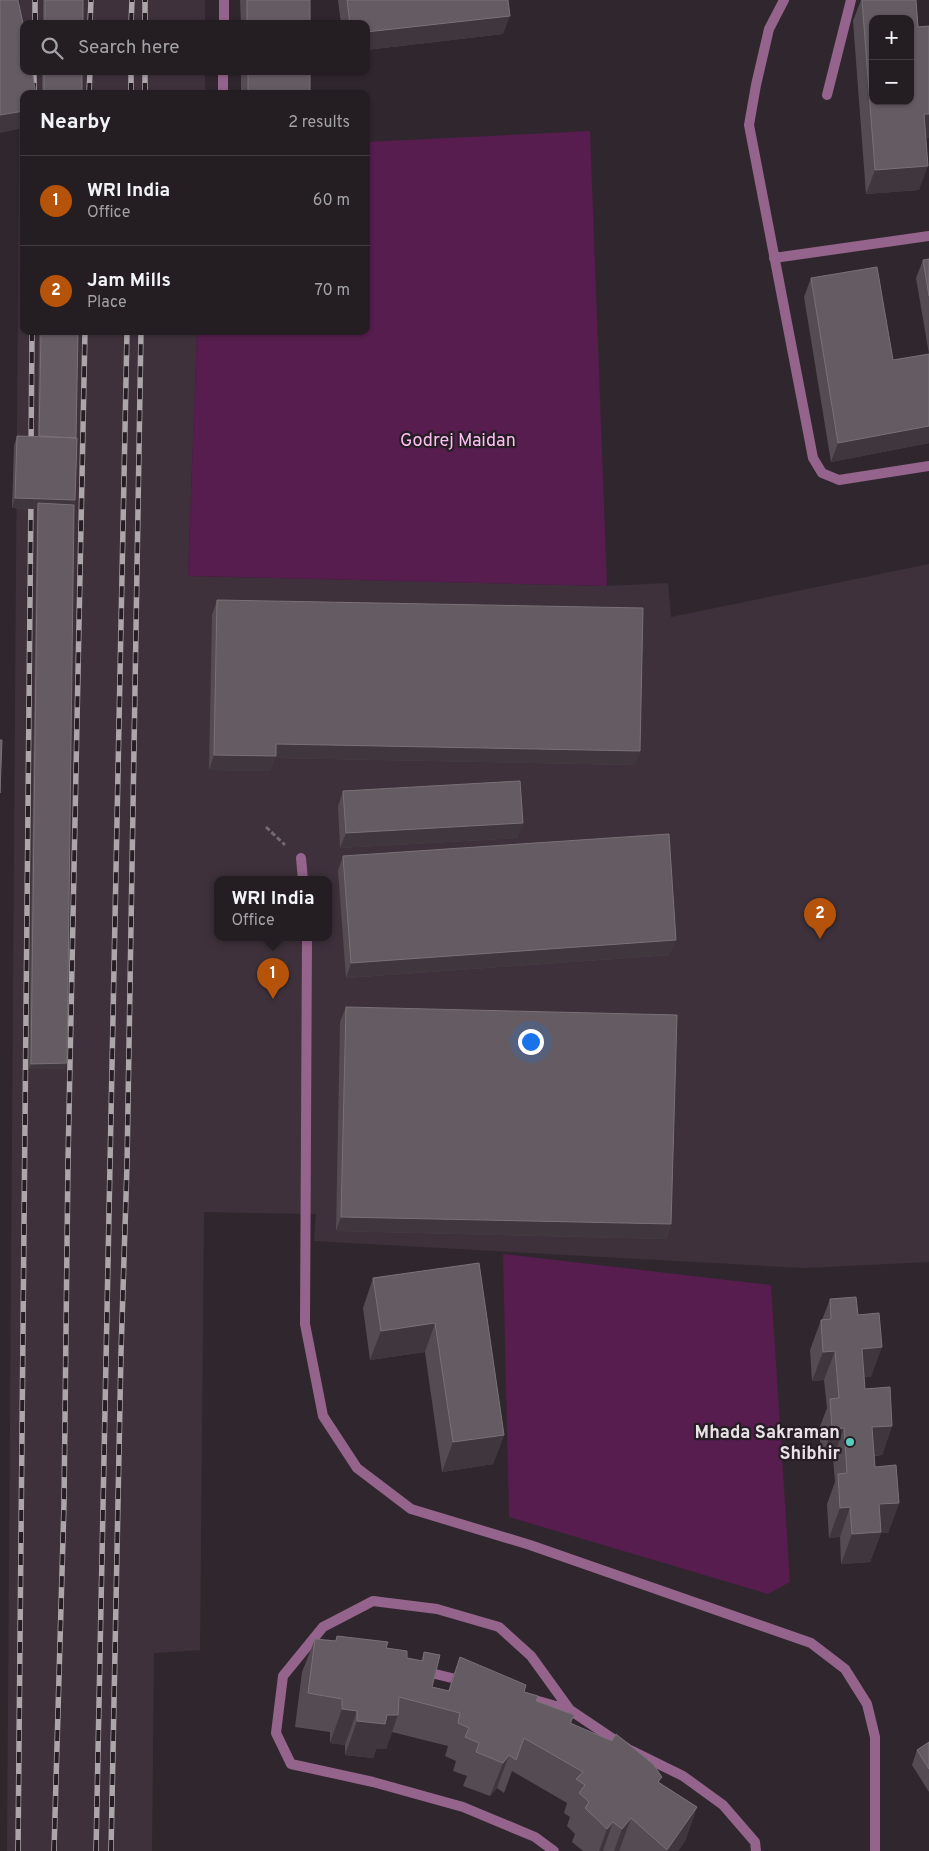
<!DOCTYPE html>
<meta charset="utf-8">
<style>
body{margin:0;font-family:Overpass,sans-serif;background:#302a2f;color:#f1f3f6}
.controls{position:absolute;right:15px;top:15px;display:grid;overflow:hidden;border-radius:10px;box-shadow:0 1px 4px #0004}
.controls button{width:45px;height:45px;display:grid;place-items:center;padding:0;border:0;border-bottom:1px solid #413b40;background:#241d22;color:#f1f3f6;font:25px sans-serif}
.you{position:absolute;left:530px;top:1041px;width:18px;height:18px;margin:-12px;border:4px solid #fff;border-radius:50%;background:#1a73e8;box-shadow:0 0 0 8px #1a73e833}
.badge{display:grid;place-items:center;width:32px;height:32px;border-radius:50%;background:#b45309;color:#fff;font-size:16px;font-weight:700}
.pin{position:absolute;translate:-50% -41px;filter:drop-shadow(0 1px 2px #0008)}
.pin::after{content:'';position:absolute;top:26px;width:18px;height:15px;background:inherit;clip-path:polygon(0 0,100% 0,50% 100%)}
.popup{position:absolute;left:214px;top:876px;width:118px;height:65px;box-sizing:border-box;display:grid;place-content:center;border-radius:10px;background:#241d22;filter:drop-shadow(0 1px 4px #0005);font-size:16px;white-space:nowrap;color:#a3a2a5}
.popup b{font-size:19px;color:#f1f3f6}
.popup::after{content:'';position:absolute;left:50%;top:100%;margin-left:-10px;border:10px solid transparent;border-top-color:#241d22}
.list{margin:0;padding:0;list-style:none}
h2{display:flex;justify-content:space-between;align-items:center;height:65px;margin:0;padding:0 20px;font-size:21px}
h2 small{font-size:16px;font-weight:400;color:#a3a2a5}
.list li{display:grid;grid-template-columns:32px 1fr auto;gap:15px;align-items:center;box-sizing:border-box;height:90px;padding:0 20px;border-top:1px solid #413b40}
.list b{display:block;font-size:19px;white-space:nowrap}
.list p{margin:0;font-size:16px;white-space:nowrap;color:#a3a2a5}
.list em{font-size:16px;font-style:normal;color:#a3a2a5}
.icon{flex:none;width:28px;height:28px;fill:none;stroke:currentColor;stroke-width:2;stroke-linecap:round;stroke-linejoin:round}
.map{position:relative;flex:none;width:929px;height:1851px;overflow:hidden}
.search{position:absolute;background:#241d22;box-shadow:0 1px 4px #0004;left:20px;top:20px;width:350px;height:55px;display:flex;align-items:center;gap:12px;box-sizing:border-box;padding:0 18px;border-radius:10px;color:#a3a2a5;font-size:19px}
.panel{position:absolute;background:#241d22;box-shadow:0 1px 4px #0004;left:20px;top:90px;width:350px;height:245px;border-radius:10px}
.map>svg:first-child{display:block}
.built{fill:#3e313b;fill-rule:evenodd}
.green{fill:#561d4e}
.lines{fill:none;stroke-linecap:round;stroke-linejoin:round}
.path{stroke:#726a70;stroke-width:3;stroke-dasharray:5 2.5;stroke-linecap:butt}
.lane{stroke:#95648c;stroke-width:10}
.street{stroke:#95648c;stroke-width:10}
.rail-casing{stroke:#aca5aa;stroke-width:5.5}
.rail{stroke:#261e24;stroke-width:4;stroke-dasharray:11;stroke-linecap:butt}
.wall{fill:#554b53}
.shaded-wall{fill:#40363e}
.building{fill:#655c63;stroke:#797177;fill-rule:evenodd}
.poi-dot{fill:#59cebe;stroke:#261e24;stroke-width:2}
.labels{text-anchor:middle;stroke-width:4.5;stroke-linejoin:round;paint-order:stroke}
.park-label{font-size:18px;fill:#fdbff1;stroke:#261e24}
.poi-label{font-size:18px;font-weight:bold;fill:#e8e2e6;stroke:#261e24;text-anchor:end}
</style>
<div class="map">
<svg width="929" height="1851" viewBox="0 0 929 1851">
<rect width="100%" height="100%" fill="#30272e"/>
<path class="built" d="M20,0H205V24H24V71H205V94H24V331H197L188,576L606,586L668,583L671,617L929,564V1262L804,1268L314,1241L316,1214L204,1212L200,1650L154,1653L152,1851H7ZM218,880H328V938H218Z"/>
<path class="green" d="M590,131L607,586L188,576L197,331H366V142Z
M503,1254L771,1285L790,1582L768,1594L509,1517Z"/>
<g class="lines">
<path class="path" d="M266,827L285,845"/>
<path class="lane" d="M224,24V0
M223,94V71"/>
<path class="street" d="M784,0L769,29L756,85L749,125L813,458L822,473L839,480L929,466
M827,95L851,0
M774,258L929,236
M301,858L303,880
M307,938L305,1324L323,1416L357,1468L411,1509L530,1545L811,1643L845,1669L867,1704L875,1737V1851
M423,1671L464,1681
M524,1697L570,1710
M554,1851L535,1837L463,1807L373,1782L291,1764L276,1733L283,1676L323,1627L373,1601L437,1609L499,1627L531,1656L570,1710L628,1749L683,1776L723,1805L755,1842L756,1851"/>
<g class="rail-casing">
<path id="rail" d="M35,24V0
M90,24L91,0
M131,24L132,0
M145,24V0
M34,94V71
M89,94L90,71
M131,94V71
M145,94V71
M31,451L32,331
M18,1851L31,496
M54,1851L64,1503L68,1162L85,331
M96,1851L127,331
M111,1851L121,1353L127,1165L141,331"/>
</g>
<use href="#rail" class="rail"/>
</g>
<path class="wall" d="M43,0H83V24H43Z
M240,0H310V24H241Z
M338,0H508L503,34L366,50V24H341Z
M861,0H916L918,27L929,26V138H926L919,190L866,194L853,21Z
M42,71H82V94H42Z
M241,71H310V94H241Z
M929,259V354L916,278L923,260Z
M811,278L893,360L929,354V443L831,462L804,297Z
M39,331H78L76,438L75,500L74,505L65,1069H29L37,509L12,508L14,446L17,436H38Z
M217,600L640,751L634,765L275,758L270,771L209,770L212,615Z
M343,791L523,823L517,838L340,848L338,806Z
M343,856L670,955L346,978L338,871Z
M346,1007L671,1224L666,1239L336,1231L340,1022Z
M479,1263L504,1435L493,1464L442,1472L425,1352L370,1360L363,1308L373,1278Z
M830,1299L858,1315L871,1377H864L865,1389L892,1426L882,1455L874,1456L875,1467L899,1503L888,1533H881L870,1562L841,1564L840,1537L829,1538L827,1504L835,1482L833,1458L822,1459L819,1429L827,1408L824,1380L812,1381L810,1350L821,1320H822Z
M337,1636L386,1648L407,1658L421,1661L424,1652L432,1687L448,1691L460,1657L524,1692L536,1701L574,1715L571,1724L660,1783L697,1807L685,1841L678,1851H583L572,1842L575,1834L567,1826L570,1817L564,1813L567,1803L512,1771L504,1793L497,1788L490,1796L463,1786L467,1776L453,1771L456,1761L445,1756L448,1746L392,1732L386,1749H376L373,1758L345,1755V1745L330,1743V1732L295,1727L302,1672L315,1639L335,1641Z
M929,1742V1792L912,1765L917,1750Z"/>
<path class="shaded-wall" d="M510,16L503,34L366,50V32Z
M248,93H310V94H247Z
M24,111V128L0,133V115Z
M924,114H929V138L915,139Z
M928,166L919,190L866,194L875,170Z
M929,426V443L831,462L838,443Z
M15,498L75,500L72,510L38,503L37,509L12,508Z
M276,744L640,751L634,765L275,758L270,771L209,770L214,755Z
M523,823L517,838L340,848L346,833Z
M676,940L670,955L346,978L351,963Z
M67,1063L65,1069H29L31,1064Z
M341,1217L671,1224L666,1239L336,1231Z
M435,1323L425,1352L370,1360L381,1331Z
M882,1347L871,1377L851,1378L862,1349Z
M835,1351L824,1380L812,1381L823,1352Z
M892,1426L882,1455L861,1456L872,1427Z
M844,1428L833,1458L822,1459L832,1429Z
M504,1435L493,1464L442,1472L453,1442Z
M899,1503L888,1533H881L870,1562L841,1564L852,1534L879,1504Z
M850,1507L840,1537L829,1538L840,1508Z
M342,1709L357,1711L345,1745L330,1743Z
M387,1715H398L386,1749H376L373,1758L345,1755L357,1721Z
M509,1755L497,1788L490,1796L503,1763Z
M697,1807L685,1841L678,1851H666Z
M631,1818L619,1851H614L622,1829Z
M613,1822L603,1851H599L607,1829Z"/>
<path class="building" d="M0,0H18L24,28V71H32L36,94H24V111L0,115Z
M45,0H83V24H45Z
M247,0H310V24H247Z
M347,0H508L510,16L366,32V24H350Z
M862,0H916L918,27L929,26V114H924L928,166L875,170ZM873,19H910V101H873Z
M44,71H82V94H44Z
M248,71H310V93H248Z
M929,259V296L923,260Z
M877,267L893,360L929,354V426L838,443L811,278Z
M41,331H78L76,438L39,436Z
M17,436L77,438L75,500L15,498Z
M38,503L74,505L67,1063L31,1064Z
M217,600L643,608L640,751L276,744V756L214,755Z
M0,740H2L0,793Z
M520,781L523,823L346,833L343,791Z
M669,834L676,940L351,963L343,856Z
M346,1007L677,1015L671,1224L341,1217Z
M479,1263L504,1435L453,1442L435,1323L381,1331L373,1278Z
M856,1297L858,1315L879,1313L882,1347L862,1349L865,1389L890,1387L892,1426L872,1427L875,1467L896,1465L899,1503L879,1504L881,1532L852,1534L850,1507L840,1508L838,1474L847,1473L844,1428L832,1429L830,1399L839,1398L835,1351L823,1352L821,1320L831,1319L830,1299Z
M337,1636L388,1642L386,1648L407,1651V1658L423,1661L424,1652L440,1655L432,1687L449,1691L460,1657L526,1685L524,1692L538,1696L536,1701L574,1715L570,1723L612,1741L616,1734L653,1764L662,1777L658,1782L697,1807L667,1850L631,1818L622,1829L613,1822L607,1829L585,1808L589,1802L579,1793L585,1785L576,1779L583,1772L524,1738L516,1760L509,1755L503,1763L476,1752L479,1743L465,1737L469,1728L458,1723L460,1713L399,1697L398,1715H387L385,1724L357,1721V1711L342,1709V1699L308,1693L315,1639L336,1641Z
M929,1742V1769L917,1750Z"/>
<circle class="poi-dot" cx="850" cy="1442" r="5"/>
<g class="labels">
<g class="park-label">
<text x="458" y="446">Godrej Maidan</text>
</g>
<g class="poi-label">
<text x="840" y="1438">Mhada Sakraman<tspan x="840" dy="21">Shibhir</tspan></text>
</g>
</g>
</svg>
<div class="controls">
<button>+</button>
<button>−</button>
</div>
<div class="you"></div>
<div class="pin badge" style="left:273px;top:999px">1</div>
<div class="popup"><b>WRI India</b>Office</div>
<div class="pin badge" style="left:820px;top:939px">2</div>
<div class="search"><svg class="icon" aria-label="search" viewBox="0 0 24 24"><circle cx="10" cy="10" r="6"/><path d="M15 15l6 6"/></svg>Search here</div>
<section class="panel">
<h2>Nearby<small>2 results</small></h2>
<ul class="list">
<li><span class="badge">1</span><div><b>WRI India</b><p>Office</p></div><em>60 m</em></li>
<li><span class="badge">2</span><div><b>Jam Mills</b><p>Place</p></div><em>70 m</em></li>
</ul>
</section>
</div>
